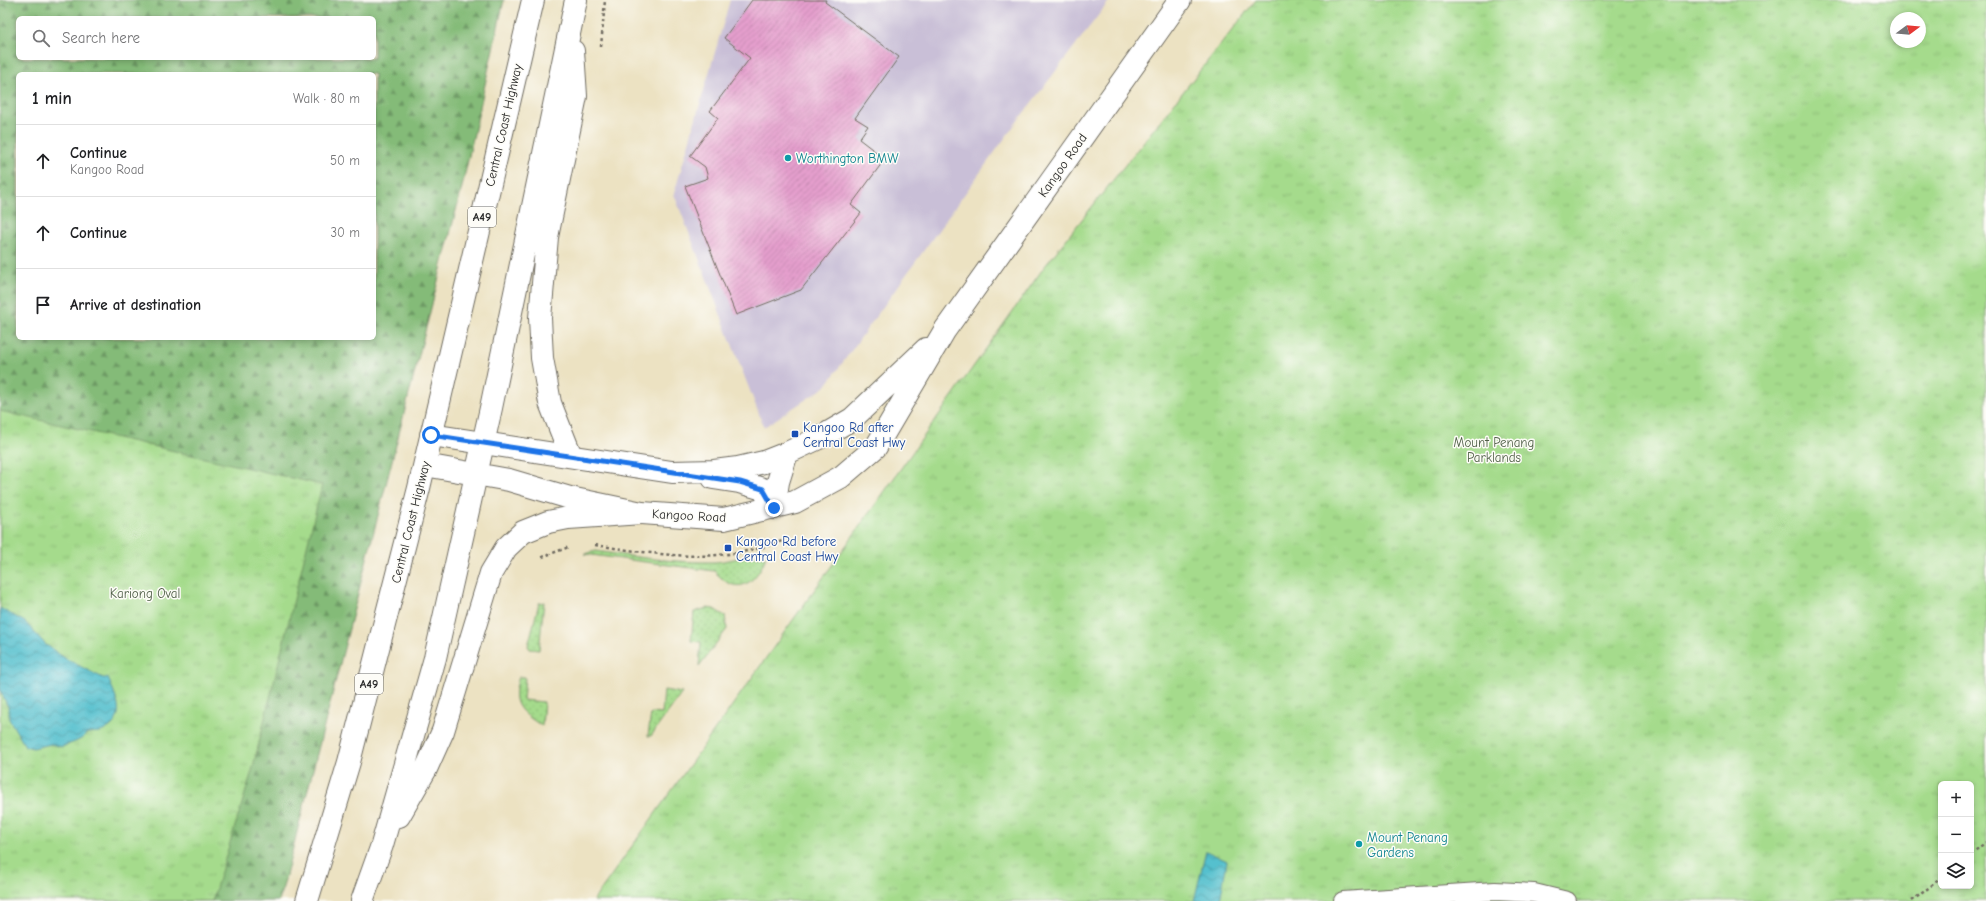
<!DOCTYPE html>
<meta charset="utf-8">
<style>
body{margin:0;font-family:"Comic Neue",sans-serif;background:#f2f2f2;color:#202124}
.controls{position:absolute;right:12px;bottom:12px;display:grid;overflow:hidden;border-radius:6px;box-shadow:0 2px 6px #0003}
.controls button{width:36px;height:36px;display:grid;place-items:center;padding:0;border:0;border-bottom:1px solid #e0e0e0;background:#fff;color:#202124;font:20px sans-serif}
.compass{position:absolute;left:1890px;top:12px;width:36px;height:36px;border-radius:50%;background:#fff;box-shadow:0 2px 6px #0003;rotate:74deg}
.stop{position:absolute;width:12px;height:12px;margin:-9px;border:3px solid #1a73e8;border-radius:50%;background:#fff}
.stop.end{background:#1a73e8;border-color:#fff;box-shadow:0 1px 4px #0008}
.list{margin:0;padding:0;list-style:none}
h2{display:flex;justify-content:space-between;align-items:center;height:52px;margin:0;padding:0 16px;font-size:17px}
h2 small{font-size:13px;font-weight:400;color:#757577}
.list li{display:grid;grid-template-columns:26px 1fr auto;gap:12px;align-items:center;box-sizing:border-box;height:72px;padding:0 16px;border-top:1px solid #e0e0e0}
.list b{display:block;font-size:15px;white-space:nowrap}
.list p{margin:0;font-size:13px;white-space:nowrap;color:#757577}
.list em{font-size:13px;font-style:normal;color:#757577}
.icon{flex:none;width:22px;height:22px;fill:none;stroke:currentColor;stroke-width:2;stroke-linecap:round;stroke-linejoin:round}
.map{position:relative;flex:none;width:1986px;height:901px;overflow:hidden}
.search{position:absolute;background:#fff;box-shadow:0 2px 6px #0003;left:16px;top:16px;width:360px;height:44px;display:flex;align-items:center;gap:10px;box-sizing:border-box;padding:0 14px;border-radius:6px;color:#757577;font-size:15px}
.panel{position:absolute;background:#fff;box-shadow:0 2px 6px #0003;left:16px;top:72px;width:360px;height:268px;border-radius:6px}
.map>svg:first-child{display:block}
.industrial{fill:#c9bfd7}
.grass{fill:url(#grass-dots);stroke:#68835c}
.forest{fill:url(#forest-firs);stroke:#587352;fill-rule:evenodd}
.park{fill:url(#park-tufts);stroke:#68835c;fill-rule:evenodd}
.water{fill:url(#water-waves);stroke:#40767c}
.building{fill:url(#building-hatch)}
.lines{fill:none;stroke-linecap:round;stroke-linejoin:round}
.lane-casing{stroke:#6f6b60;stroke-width:20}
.street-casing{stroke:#6f6b60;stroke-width:24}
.highway-casing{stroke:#6f6b60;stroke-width:24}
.path{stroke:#6f6b60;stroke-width:2.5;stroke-dasharray:3 3;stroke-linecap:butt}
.lane{stroke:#fff;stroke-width:18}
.street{stroke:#fff;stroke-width:22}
.highway{stroke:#fff;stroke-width:22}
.route{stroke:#1a73e8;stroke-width:5}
.culture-dot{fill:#0f9aa8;stroke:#fdfcf7;stroke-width:1.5}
.transit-dot{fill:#1a4fb4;stroke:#fdfcf7;stroke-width:1.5}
.labels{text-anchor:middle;stroke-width:3;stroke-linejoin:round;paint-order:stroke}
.shield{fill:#fdfcf7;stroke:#6a6a68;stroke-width:1}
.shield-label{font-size:12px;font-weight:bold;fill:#2b2b2b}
.street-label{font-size:13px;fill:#2b2b2b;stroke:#fdfcf7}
.culture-label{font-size:13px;fill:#0d838f;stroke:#fdfcf7;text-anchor:start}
.transit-label{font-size:13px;fill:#164399;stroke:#fdfcf7;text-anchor:start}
.park-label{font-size:13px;fill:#506048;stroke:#fdfcf7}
</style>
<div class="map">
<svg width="1986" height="901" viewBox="0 0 1986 901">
<defs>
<pattern id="grass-dots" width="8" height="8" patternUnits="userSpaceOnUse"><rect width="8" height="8" fill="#a5db8c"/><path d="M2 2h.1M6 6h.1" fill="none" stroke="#8ebc79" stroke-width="1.8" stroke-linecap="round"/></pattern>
<pattern id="forest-firs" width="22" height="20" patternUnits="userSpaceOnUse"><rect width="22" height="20" fill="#84bb78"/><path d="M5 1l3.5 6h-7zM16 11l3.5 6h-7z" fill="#6c9863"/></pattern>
<pattern id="park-tufts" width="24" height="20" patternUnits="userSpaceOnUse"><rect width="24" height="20" fill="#a5db8c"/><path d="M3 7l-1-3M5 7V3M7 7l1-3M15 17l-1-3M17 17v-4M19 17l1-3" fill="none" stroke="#8ebc79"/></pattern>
<pattern id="water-waves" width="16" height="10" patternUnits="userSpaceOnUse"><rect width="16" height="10" fill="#54c0ce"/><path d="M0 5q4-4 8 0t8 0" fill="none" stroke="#469ca7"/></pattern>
<pattern id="building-hatch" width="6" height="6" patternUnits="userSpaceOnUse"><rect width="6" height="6" fill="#e59fcd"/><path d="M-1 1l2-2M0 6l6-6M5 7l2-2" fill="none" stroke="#ba82a7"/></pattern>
</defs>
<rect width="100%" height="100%" fill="#fdfcf7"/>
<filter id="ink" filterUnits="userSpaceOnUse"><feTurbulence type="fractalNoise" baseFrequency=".025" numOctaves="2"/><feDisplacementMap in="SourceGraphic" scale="8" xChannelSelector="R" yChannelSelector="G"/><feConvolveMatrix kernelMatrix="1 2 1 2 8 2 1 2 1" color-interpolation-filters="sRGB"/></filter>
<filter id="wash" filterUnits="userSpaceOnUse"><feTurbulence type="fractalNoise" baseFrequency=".012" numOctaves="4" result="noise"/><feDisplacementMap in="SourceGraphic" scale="16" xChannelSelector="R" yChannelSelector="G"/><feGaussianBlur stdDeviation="0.9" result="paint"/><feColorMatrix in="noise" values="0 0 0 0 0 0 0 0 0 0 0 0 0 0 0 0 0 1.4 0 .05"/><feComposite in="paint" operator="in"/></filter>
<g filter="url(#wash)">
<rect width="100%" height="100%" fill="#ece2c2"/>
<path class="industrial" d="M730,0H1110L1013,127L825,387L764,427L674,194Z"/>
<path class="grass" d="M596,551C635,557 675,563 715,562C732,561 749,553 766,557C760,572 748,593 728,583C723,580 718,575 714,571L584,554Z
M544,602L539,650L530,649L528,646L539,603Z
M707,608L714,609L725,616L727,629L699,666L701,642L691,641L694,612Z
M519,677H525L523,700L544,702L542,726C519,711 510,704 519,677Z
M664,690L682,693L651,736H648L651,713L662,714Z"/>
<path class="forest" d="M0,0H504L462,187L283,887L278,901H107L0,589ZM18,18H374V58H18ZM18,74H374V338H18Z"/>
<path class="park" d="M1256,0H1986V901H593L1045,266ZM1896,18H1920V42H1896ZM1941,784H1971V886H1941Z
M0,411L322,485L252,771L212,901H0Z"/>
<path class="water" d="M0,608L25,622L45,644L66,659L103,678H108C116,697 128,718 105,730C99,734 92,731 86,734C84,736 82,739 79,740C74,743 68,744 62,747L51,744L33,748L25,746L9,719V709L0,690Z
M1206,851L1227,861L1220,901H1194Z"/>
<g id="blocks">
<path class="building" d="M752,0H826L825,2L899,57L855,118L868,126L859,139L885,159L851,205L861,213L801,290L736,315L685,186L708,178L705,167L690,156L718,118L710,111L750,58L724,38Z"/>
</g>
</g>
<g filter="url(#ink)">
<use href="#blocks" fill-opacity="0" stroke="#6f6b60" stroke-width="1"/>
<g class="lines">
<g class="lane-casing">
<path id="lane" d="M1343,901L1495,891L1534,893L1567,901"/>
</g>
<g class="street-casing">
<path id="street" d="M431,435L672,472L714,471L738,468L764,462L787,453L821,437L852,419L926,349
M425,465L509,480L570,498L642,513L724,519L795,502L841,477L876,447L945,330L1180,0
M713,478L739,482L763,489L774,508
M774,508L778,482L787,453"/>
</g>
<g class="highway-casing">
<path id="highway" d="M571,456L550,403L542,358L540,318L547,237L576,96L573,51
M399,816L426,769L443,731L491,573L506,548L523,532L548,522L568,518L642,513
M307,901L349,762L419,488L533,0
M362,901L382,845L435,658L491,408L576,0"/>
</g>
<path class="path" d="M601,47L605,0
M595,545C661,555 717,565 782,541
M542,557L569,547
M1971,854L1986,842
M1912,901L1941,878"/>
<use href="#lane" class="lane"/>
<use href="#street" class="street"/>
<use href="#highway" class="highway"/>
</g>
</g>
<g class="lines" filter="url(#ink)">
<path class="route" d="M431,435L740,482L763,489L774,508"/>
</g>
<g class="culture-dot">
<circle cx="788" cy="158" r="4"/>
<circle cx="1359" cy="844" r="4"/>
</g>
<g class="transit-dot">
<rect x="791" y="430" width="8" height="8" rx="2"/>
<rect x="724" y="544" width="8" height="8" rx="2"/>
</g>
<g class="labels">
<g class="shield">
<rect x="468" y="207" width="28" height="20" rx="3"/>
<rect x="355" y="674" width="28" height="20" rx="3"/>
</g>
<g class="shield-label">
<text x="482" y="221">A49</text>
<text x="369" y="688">A49</text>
</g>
<g class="street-label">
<text transform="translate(503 125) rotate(-77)" y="5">Central Coast Highway</text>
<text transform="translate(1062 165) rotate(-55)" y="5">Kangoo Road</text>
<text transform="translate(689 515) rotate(3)" y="5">Kangoo Road</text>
<text transform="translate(410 522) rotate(-76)" y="5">Central Coast Highway</text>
</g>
<g class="culture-label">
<text x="796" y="163">Worthington BMW</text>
<text x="1367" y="842">Mount Penang<tspan x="1367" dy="15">Gardens</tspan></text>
</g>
<g class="transit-label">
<text x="803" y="432">Kangoo Rd after<tspan x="803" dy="15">Central Coast Hwy</tspan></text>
<text x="736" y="546">Kangoo Rd before<tspan x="736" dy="15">Central Coast Hwy</tspan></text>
</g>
<g class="park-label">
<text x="1494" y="447">Mount Penang<tspan x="1494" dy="15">Parklands</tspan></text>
<text x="145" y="598">Kariong Oval</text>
</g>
</g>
</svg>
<div class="controls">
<button>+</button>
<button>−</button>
<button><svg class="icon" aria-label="layers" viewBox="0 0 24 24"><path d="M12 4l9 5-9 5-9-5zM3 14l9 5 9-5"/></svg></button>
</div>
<svg class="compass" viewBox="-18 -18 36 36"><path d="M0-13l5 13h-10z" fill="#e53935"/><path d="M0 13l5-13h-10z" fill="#757577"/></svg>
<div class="stop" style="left:431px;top:435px"></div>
<div class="stop end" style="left:774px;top:508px"></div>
<div class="search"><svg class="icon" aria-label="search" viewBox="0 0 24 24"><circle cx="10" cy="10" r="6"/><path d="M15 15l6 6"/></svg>Search here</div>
<section class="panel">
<h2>1 min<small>Walk · 80 m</small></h2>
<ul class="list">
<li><svg class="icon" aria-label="ahead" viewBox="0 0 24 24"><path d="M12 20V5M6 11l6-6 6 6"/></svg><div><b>Continue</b><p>Kangoo Road</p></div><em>50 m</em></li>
<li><svg class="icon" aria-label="ahead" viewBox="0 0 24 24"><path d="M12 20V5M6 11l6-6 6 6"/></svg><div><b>Continue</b></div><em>30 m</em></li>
<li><svg class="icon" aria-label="arrive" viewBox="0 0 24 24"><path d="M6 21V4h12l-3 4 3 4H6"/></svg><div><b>Arrive at destination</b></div></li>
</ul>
</section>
</div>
